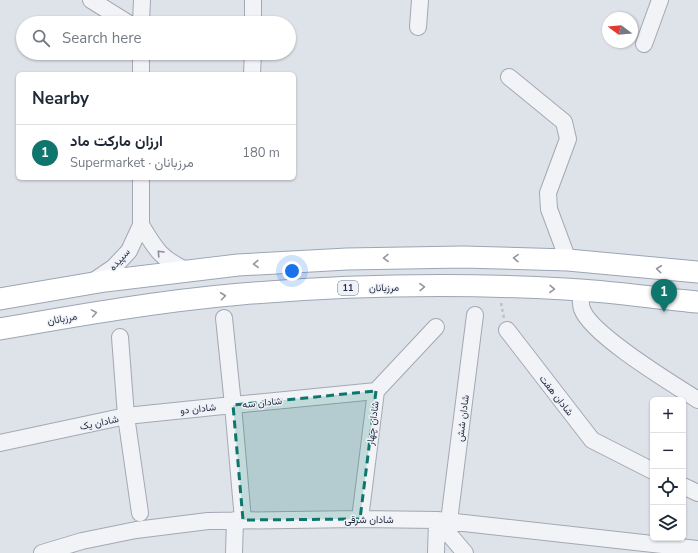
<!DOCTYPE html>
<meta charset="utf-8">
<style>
body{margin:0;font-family:"Nunito Sans",Vazirmatn,sans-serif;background:#f2f2f3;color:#1f2937}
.controls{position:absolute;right:12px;bottom:12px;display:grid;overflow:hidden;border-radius:6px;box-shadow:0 1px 3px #0004}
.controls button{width:36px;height:36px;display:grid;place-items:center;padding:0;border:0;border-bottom:1px solid #e0e1e3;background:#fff;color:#1f2937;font:20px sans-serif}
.compass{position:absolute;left:602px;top:12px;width:36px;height:36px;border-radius:50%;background:#fff;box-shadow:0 1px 3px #0004;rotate:286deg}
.you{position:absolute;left:292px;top:271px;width:14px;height:14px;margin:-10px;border:3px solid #fff;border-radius:50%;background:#1a73e8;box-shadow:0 0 0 6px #1a73e833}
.badge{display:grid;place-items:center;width:26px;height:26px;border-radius:50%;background:#0f766e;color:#fff;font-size:13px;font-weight:700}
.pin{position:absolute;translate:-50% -33px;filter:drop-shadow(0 1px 2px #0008)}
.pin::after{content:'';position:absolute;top:21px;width:14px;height:12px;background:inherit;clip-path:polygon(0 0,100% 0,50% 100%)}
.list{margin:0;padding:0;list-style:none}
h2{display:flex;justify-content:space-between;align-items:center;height:52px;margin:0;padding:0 16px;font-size:17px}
h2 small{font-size:13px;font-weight:400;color:#747a83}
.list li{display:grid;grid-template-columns:26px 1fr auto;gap:12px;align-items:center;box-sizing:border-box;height:56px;padding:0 16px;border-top:1px solid #e0e1e3}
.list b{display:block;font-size:15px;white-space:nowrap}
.list p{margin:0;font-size:13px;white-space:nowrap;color:#747a83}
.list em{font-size:13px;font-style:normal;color:#747a83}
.icon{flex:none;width:22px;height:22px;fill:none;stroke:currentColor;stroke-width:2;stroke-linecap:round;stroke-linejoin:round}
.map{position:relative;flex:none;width:698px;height:553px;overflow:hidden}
.search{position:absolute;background:#fff;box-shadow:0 1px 3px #0004;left:16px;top:16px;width:280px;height:44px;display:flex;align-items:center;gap:10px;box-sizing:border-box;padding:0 14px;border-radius:22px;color:#747a83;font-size:15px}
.panel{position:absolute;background:#fff;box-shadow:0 1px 3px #0004;left:16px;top:72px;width:280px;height:108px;border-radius:6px}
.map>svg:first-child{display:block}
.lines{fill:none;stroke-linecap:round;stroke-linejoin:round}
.minor-casing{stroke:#a3a8b4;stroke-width:18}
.major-casing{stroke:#9ca5b6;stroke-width:23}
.path{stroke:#bcc0c8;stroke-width:2.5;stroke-dasharray:3 3;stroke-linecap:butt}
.minor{stroke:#f1f3f7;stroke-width:16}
.major{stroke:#fff;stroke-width:21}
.oneway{stroke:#8c909c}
.oneway2{stroke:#9296a0}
.marked{fill:#0f766e;fill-opacity:0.2;stroke:#0f766e;stroke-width:3;stroke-dasharray:8 5;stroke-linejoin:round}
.labels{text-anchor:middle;stroke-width:3;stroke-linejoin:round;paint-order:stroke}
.shield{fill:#eef1f7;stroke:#626878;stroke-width:1}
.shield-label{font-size:9px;font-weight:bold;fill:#262e42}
.street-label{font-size:10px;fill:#262e42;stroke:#eef1f7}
</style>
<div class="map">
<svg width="698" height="553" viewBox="0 0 698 553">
<rect width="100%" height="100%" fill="#dee2e9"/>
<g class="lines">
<g class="minor-casing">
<path id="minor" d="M91,0L128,23
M141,23L142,0
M253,23V0
M418,27L420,0
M644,44L660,0
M141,53V74
M252,74L253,53
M509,77L564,122L568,139L548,193L549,209L568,260
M141,225C156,250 161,259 188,271
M92,282L114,267L129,251L141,225V178
M581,291C581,296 580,304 582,309C591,335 673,384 698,400
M224,318L233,405L376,391
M507,330L592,440L653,471
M120,337L126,416L233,405L243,520
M0,443L126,416L140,513
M683,486L698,493
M360,519L376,391L436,327
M437,520L465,553
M449,521L475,315
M42,553L82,541L136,530L208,521L360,519L437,520L698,549
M234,553L235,520
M436,553L437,520"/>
</g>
<g class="major-casing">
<path id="major" d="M0,299L105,281L238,265L347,259L463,257L568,260L698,272
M0,329C80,315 160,301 241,294C348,285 457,283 565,289C609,291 654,298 698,302"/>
</g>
<path class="path" d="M501,303L504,318"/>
<use href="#minor" class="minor"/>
<use href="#major" class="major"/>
</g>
<defs><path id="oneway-chevron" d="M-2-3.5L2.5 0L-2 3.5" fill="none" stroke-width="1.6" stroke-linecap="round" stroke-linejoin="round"/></defs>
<use class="oneway" href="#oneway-chevron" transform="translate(160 253) rotate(-133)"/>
<g class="oneway2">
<use href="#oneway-chevron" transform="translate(386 258) rotate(179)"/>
<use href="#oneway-chevron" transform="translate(516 258) rotate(-178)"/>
<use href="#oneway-chevron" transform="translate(256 264) rotate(177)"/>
<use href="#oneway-chevron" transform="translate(659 269) rotate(-174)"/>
<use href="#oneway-chevron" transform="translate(422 287) rotate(-1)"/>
<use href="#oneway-chevron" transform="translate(552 289) rotate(2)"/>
<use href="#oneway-chevron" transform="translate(223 296) rotate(-7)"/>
<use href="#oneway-chevron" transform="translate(94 313) rotate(-10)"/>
</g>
<path class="marked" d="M376,391L360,519L243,520L233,405Z"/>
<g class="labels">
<rect class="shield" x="338" y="281" width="20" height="14" rx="3"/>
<g class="shield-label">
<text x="348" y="291">11</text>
</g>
<g class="street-label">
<text transform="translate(119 259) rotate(-48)" y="4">سپیده</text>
<text transform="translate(384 287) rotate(-1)" y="4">مرزبانان</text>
<text transform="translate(62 318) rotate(-10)" y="4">مرزبانان</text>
<text transform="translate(557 395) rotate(52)" y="4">شادان هفت</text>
<text transform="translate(262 402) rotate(-6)" y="4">شادان سه</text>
<text transform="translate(198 408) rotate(-6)" y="4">شادان دو</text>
<text transform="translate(462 418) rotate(-83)" y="4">شادان شش</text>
<text transform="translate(99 422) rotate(-12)" y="4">شادان یک</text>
<text transform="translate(372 423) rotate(-83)" y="4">شادان چهار</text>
<text x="369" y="523">شادان شرقی</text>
</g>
</g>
</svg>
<div class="controls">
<button>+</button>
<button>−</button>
<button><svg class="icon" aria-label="locate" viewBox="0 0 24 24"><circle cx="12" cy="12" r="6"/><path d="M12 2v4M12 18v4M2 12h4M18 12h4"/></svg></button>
<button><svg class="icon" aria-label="layers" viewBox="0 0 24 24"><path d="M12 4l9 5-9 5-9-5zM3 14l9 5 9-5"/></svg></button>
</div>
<svg class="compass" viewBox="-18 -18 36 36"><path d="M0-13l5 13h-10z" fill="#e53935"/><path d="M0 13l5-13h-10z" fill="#747a83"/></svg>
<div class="you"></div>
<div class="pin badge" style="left:664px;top:312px">1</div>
<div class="search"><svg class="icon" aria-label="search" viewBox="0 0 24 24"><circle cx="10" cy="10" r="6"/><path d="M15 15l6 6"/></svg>Search here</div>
<section class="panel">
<h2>Nearby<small></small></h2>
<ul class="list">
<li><span class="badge">1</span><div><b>ارزان مارکت ماد</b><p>Supermarket · مرزبانان</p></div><em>180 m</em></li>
</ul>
</section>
</div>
